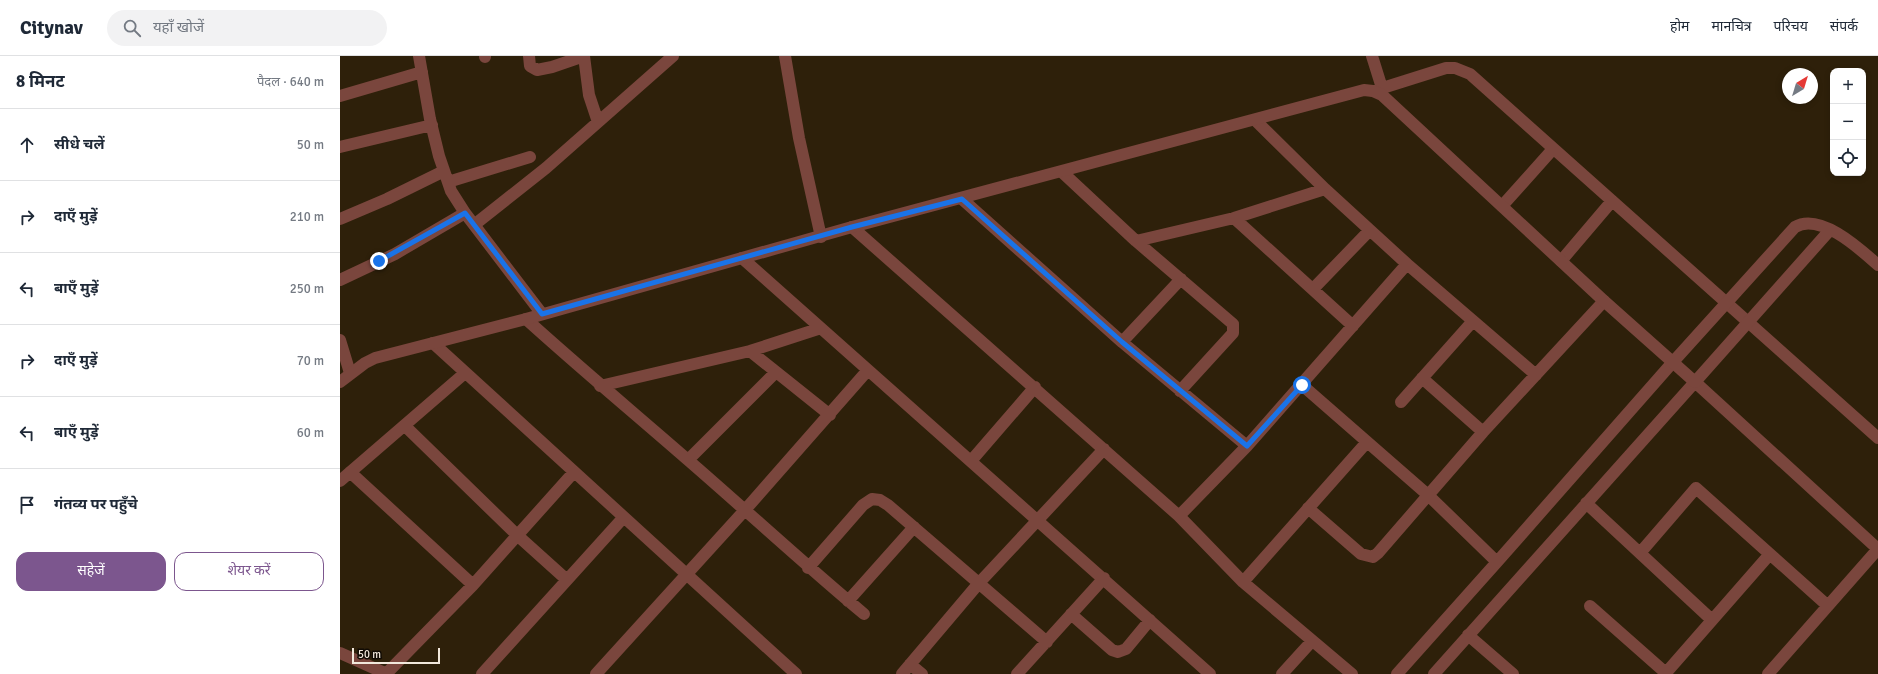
<!DOCTYPE html>
<html lang="hi">
<meta charset="utf-8">
<style>
body{margin:0;font-family:Signika,"Noto Sans Devanagari",sans-serif;background:#f2f2f3;color:#1f2937}
.controls{position:absolute;right:12px;top:12px;display:grid;overflow:hidden;border-radius:8px;box-shadow:0 2px 6px #0003}
.controls button{width:36px;height:36px;display:grid;place-items:center;padding:0;border:0;border-bottom:1px solid #e0e1e3;background:#fff;color:#1f2937;font:20px sans-serif}
.compass{position:absolute;left:1442px;top:12px;width:36px;height:36px;border-radius:50%;background:#fff;box-shadow:0 2px 6px #0003;rotate:38deg}
.scale{position:absolute;left:12px;bottom:10px;width:88px;box-sizing:border-box;padding-left:4px;border:2px solid #f2e8dc;border-top:0;font-size:11px;line-height:14px;white-space:nowrap;color:#f2e8dc;-webkit-text-stroke:3px #110b04;paint-order:stroke}
.stop{position:absolute;width:12px;height:12px;margin:-9px;border:3px solid #1a73e8;border-radius:50%;background:#fff}
.stop.end{background:#1a73e8;border-color:#fff;box-shadow:0 1px 4px #0008}
.list{margin:0;padding:0;list-style:none}
h2{display:flex;justify-content:space-between;align-items:center;height:52px;margin:0;padding:0 16px;font-size:17px}
h2 small{font-size:13px;font-weight:400;color:#747a83}
.list li{display:grid;grid-template-columns:26px 1fr auto;gap:12px;align-items:center;box-sizing:border-box;height:72px;padding:0 16px;border-top:1px solid #e0e1e3}
.list b{display:block;font-size:15px;white-space:nowrap}
.list em{font-size:13px;font-style:normal;color:#747a83}
.actions{display:flex;gap:8px;padding:12px 16px}
.actions a{flex:1;padding:9px 0;border:1px solid #7c568e;border-radius:12px;text-align:center;font-size:14px;color:#7c568e}
.actions .main{background:#7c568e;color:#fff}
.icon{flex:none;width:22px;height:22px;fill:none;stroke:currentColor;stroke-width:2;stroke-linecap:round;stroke-linejoin:round}
.map{position:relative;flex:none;width:1538px;height:618px;overflow:hidden}
header{display:flex;align-items:center;gap:24px;box-sizing:border-box;height:56px;padding:0 20px;background:#fff;border-bottom:1px solid #e0e1e3}
header strong{font-size:19px}
nav{display:flex;gap:22px;margin-inline-start:auto;font-size:14px}
.search{width:280px;height:36px;background:#f2f2f3;display:flex;align-items:center;gap:10px;box-sizing:border-box;padding:0 14px;border-radius:22px;color:#747a83;font-size:15px}
main{display:flex}
aside{flex:1;background:#fff}
.map>svg:first-child{display:block}
.lines{fill:none;stroke-linecap:round;stroke-linejoin:round}
.minor{stroke:#7a463d;stroke-width:12}
.tertiary{stroke:#7a463d;stroke-width:12}
.route{stroke:#1a73e8;stroke-width:5}
</style>
<header>
<strong>Citynav</strong>
<div class="search"><svg class="icon" aria-label="search" viewBox="0 0 24 24"><circle cx="10" cy="10" r="6"/><path d="M15 15l6 6"/></svg>यहाँ खोजें</div>
<nav><a>होम</a><a>मानचित्र</a><a>परिचय</a><a>संपर्क</a></nav>
</header>
<main>
<aside>
<h2>8 मिनट<small>पैदल · 640 m</small></h2>
<ul class="list">
<li><svg class="icon" aria-label="ahead" viewBox="0 0 24 24"><path d="M12 20V5M6 11l6-6 6 6"/></svg><div><b>सीधे चलें</b></div><em>50 m</em></li>
<li><svg class="icon" aria-label="right" viewBox="0 0 24 24"><path d="M7 20v-9h11M14 6l5 5-5 5"/></svg><div><b>दाएँ मुड़ें</b></div><em>210 m</em></li>
<li><svg class="icon" aria-label="left" viewBox="0 0 24 24"><path d="M17 20v-9H6M10 6l-5 5 5 5"/></svg><div><b>बाएँ मुड़ें</b></div><em>250 m</em></li>
<li><svg class="icon" aria-label="right" viewBox="0 0 24 24"><path d="M7 20v-9h11M14 6l5 5-5 5"/></svg><div><b>दाएँ मुड़ें</b></div><em>70 m</em></li>
<li><svg class="icon" aria-label="left" viewBox="0 0 24 24"><path d="M17 20v-9H6M10 6l-5 5 5 5"/></svg><div><b>बाएँ मुड़ें</b></div><em>60 m</em></li>
<li><svg class="icon" aria-label="arrive" viewBox="0 0 24 24"><path d="M6 21V4h12l-3 4 3 4H6"/></svg><div><b>गंतव्य पर पहुँचे</b></div></li>
</ul>
<div class="actions"><a class="main">सहेजें</a><a>शेयर करें</a></div>
</aside>
<div class="map">
<svg width="1538" height="618" viewBox="0 0 1538 618">
<rect width="100%" height="100%" fill="#2e200a"/>
<g class="lines">
<path class="minor" d="M79,0L90,63L99,100L111,135L125,157L202,258
M145,0V1
M189,0L190,10L197,14L212,11L244,0
M244,0L249,39L258,66
M445,0L459,82L481,181
M1032,0L1042,32
M1033,35L1106,12H1115L1130,18L1538,382
M0,40L82,16
M915,64L985,133L1067,208L1196,319
M0,91L92,69
M722,116L796,185L893,268V277L840,335
M108,126L190,101
M622,143L782,286L907,390
M1162,150L1213,93
M894,162L1013,270
M0,163L47,143L104,115
M134,169L206,112L333,0
M512,171L839,460L903,526L1012,618
M796,185L894,162L985,133
M402,202L870,618
M1221,205L1272,145
M0,224L55,198L125,157
M973,233L1030,174
M186,263C239,311 294,357 348,404C407,455 464,508 524,558
M0,284L10,317
M782,286L841,223
M93,287L456,618
M410,295L490,359
M1082,322L1143,376
M962,329L1088,439L1157,506
M260,330L410,295L481,272
M1061,346L1133,265
M65,370L177,479L227,524
M348,404L436,316
M631,405L695,331
M10,416L133,529
M0,425L125,317
M1246,447L1372,564
M968,452L1021,498L1033,501L1038,497L1143,376L1264,245
M839,460L907,390L1067,208
M1300,497L1356,432L1488,550
M468,512L523,449L532,443L540,444L548,449L707,586
M903,526L1027,386
M508,545L574,471
M1250,550L1327,618
M731,558L772,594L778,596L786,593L810,564
M1128,579L1173,618
M0,597L47,618
M570,608L582,618
M46,618L133,529L234,416
M142,618L283,462
M256,618L405,454L528,314
M562,618L639,527L764,393
M677,618L764,522
M942,618L972,585
M1057,618L1157,506L1333,306
M1094,618L1355,326L1538,493
M1325,618L1430,498
M1428,618L1538,493"/>
<path class="tertiary" d="M1333,306L1455,171C1480,156 1520,193 1538,209
M0,326L25,307L35,302L186,263L512,171L1024,34L1033,35L1042,39L1264,245L1355,326L1490,174"/>
</g>
<g class="lines">
<path class="route" d="M39,205L125,157L202,258L512,171L622,143L782,286L907,390L962,329"/>
</g>
</svg>
<div class="controls">
<button>+</button>
<button>−</button>
<button><svg class="icon" aria-label="locate" viewBox="0 0 24 24"><circle cx="12" cy="12" r="6"/><path d="M12 2v4M12 18v4M2 12h4M18 12h4"/></svg></button>
</div>
<svg class="compass" viewBox="-18 -18 36 36"><path d="M0-13l5 13h-10z" fill="#e53935"/><path d="M0 13l5-13h-10z" fill="#747a83"/></svg>
<div class="scale">50 m</div>
<div class="stop" style="left:962px;top:329px"></div>
<div class="stop end" style="left:39px;top:205px"></div>
</div>
</main>
